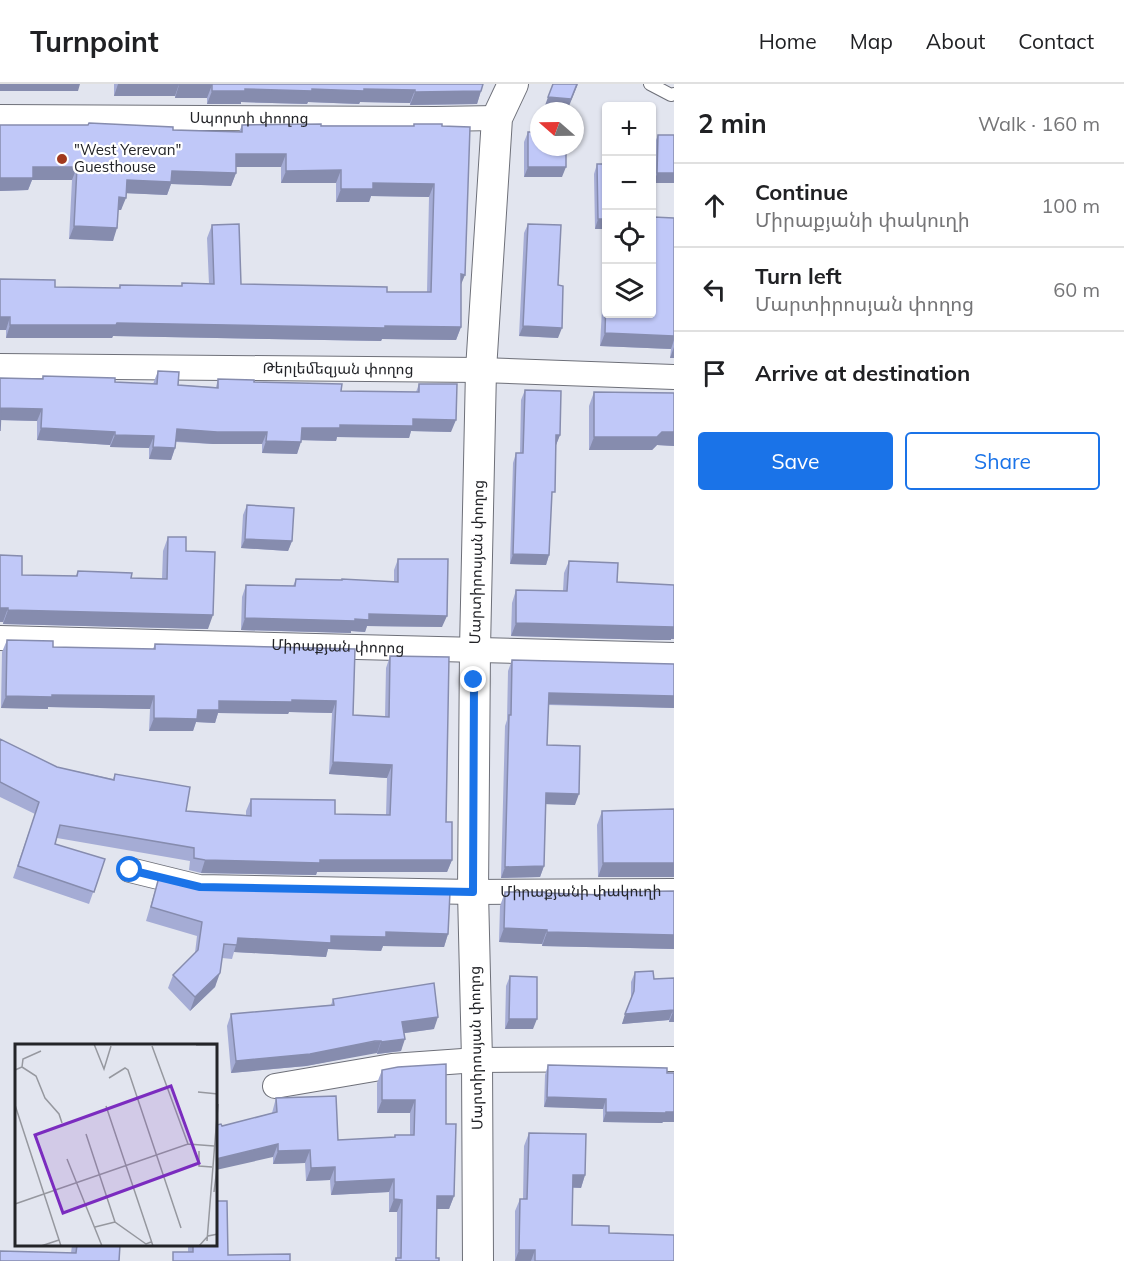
<!DOCTYPE html>
<meta charset="utf-8">
<style>
body{margin:0;font-family:Mulish,"Noto Sans Armenian",sans-serif;background:#f2f2f2;color:#202124}
.controls{position:absolute;right:18px;top:18px;display:grid;overflow:hidden;border-radius:6px;box-shadow:0 2px 4px #0004}
.controls button{width:54px;height:54px;display:grid;place-items:center;padding:0;border:0;border-bottom:2px solid #e0e0e0;background:#fff;color:#202124;font:30px sans-serif}
.compass{position:absolute;left:530px;top:18px;width:54px;height:54px;border-radius:50%;background:#fff;box-shadow:0 2px 4px #0004;rotate:290deg}
.stop{position:absolute;width:18px;height:18px;margin:-14px;border:4px solid #1a73e8;border-radius:50%;background:#fff}
.stop.end{background:#1a73e8;border-color:#fff;box-shadow:0 2px 6px #0008}
.list{margin:0;padding:0;list-style:none}
h2{display:flex;justify-content:space-between;align-items:center;height:78px;margin:0;padding:0 24px;font-size:26px}
h2 small{font-size:20px;font-weight:400;color:#757577}
.list li{display:grid;grid-template-columns:39px 1fr auto;gap:18px;align-items:center;box-sizing:border-box;height:84px;padding:0 24px;border-top:2px solid #e0e0e0}
.list b{display:block;font-size:22px;white-space:nowrap}
.list p{margin:0;font-size:20px;white-space:nowrap;color:#757577}
.list em{font-size:20px;font-style:normal;color:#757577}
.actions{display:flex;gap:12px;padding:18px 24px}
.actions a{flex:1;padding:14px 0;border:2px solid #1a73e8;border-radius:6px;text-align:center;font-size:21px;color:#1a73e8}
.actions .main{background:#1a73e8;color:#fff}
.icon{flex:none;width:33px;height:33px;fill:none;stroke:currentColor;stroke-width:2;stroke-linecap:round;stroke-linejoin:round}
.map{position:relative;flex:none;width:674px;height:1177px;overflow:hidden}
header{display:flex;align-items:center;gap:36px;box-sizing:border-box;height:84px;padding:0 30px;background:#fff;border-bottom:2px solid #e0e0e0}
header strong{font-size:28px}
nav{display:flex;gap:33px;margin-inline-start:auto;font-size:21px}
main{display:flex}
aside{flex:1;background:#fff}
.map>svg:first-child{display:block}
.lines{fill:none;stroke-linecap:round;stroke-linejoin:round}
.service-casing{stroke:#6e7079;stroke-width:14}
.minor-casing{stroke:#6e7079;stroke-width:26}
.tertiary-casing{stroke:#6e7079;stroke-width:32}
.service{stroke:#fff;stroke-width:12}
.minor{stroke:#fff;stroke-width:24}
.tertiary{stroke:#fff;stroke-width:30}
.wall{fill:#a5acd5}
.shaded-wall{fill:#868cae}
.building{fill:#c0c8f8;stroke:#868cae;stroke-width:1.5}
.route{stroke:#1a73e8;stroke-width:8}
.poi-dot{fill:#a1391e;stroke:#fff;stroke-width:2}
.labels{text-anchor:middle;stroke-width:4.5;stroke-linejoin:round;paint-order:stroke}
.street-label{font-size:15px;fill:#232428;stroke:#fff}
.poi-label{font-size:15px;fill:#232428;stroke:#fff;text-anchor:start}
.inset-road{fill:none;stroke:#96989f;stroke-width:1.5}
.view{fill:#7b2cbf;fill-opacity:0.15;stroke:#7b2cbf;stroke-width:3}
.inset-edge{fill:none;stroke:#232428;stroke-width:3}
</style>
<header>
<strong>Turnpoint</strong>
<nav><a>Home</a><a>Map</a><a>About</a><a>Contact</a></nav>
</header>
<main>
<div class="map">
<svg width="674" height="1177" viewBox="0 0 674 1177">
<rect width="100%" height="100%" fill="#e2e5ef"/>
<g class="lines">
<g class="service-casing">
<path id="service" d="M650,0L671,11L674,10"/>
</g>
<g class="minor-casing">
<g id="minor">
<path id="s1" d="M0,33L435,35L497,34"/>
<path id="s2" d="M0,282L481,286L674,293"/>
<path id="s3" d="M0,554L674,571"/>
<path id="s4" d="M130,786L199,803L473,808L674,807"/>
<path d="M275,1002L392,982L477,976L674,975"/>
</g>
</g>
<g class="tertiary-casing">
<g id="tertiary">
<path id="s5" d="M478,1177L477,976L473,808L475,565L481,286L497,34L513,0"/>
</g>
</g>
<use href="#service" class="service"/>
<use href="#minor" class="minor"/>
<use href="#tertiary" class="tertiary"/>
</g>
<path class="wall" d="M114,0H483L477,20L410,21V19L360,18L359,20L308,18L307,20L241,18V20H207V14H175V12H114Z
M89,39L173,46L239,48L242,41L404,42H413L414,40H442L461,201V243L456,256L382,255L381,257L113,252L112,254H6V246L0,195L55,203L119,204L120,201L182,202V199L209,200L207,154L212,141L241,200L387,208H427L429,113L371,112L369,118H336V99H281V83H236V89L231,102L171,100L167,111L126,109L121,126H118L113,157L69,155L72,96H32L28,106L0,107V41H88Z
M528,48L562,93H524V58Z
M658,51H674L654,99V61Z
M651,79L654,133L674,134V274H670L671,265L600,262L602,224L606,211L651,230Z
M597,80L606,145H595L594,90Z
M528,140L558,201V254L519,252L524,149Z
M158,287L178,301L216,303L218,295L341,307L416,308L419,300L451,348L411,347L409,354L337,353L336,357L301,356L297,370L262,369V360H213L176,358L175,364L171,376L149,375V364L110,363V361L37,356V337L0,336V294L42,295L43,292L115,298L153,300Z
M525,306L560,351L556,361L551,418L549,471L546,481L510,480L513,379L516,369H520L521,316Z
M594,308L674,309V362L657,361L652,366H589V322Z
M247,421L292,457L288,467L241,464L243,431Z
M168,453L186,467L208,545L3,540V538H0V471L22,491L76,492L78,487L131,494L162,495L163,467Z
M398,475L442,543L367,542L365,548L351,547V549L241,546L242,513L246,501L293,502L296,495L394,498V486Z
M569,477L617,498L674,501V555H671V556H655L511,552L512,519L516,506L563,507L564,489Z
M7,556L53,563L153,565L155,560L355,565L353,631L385,633L386,584L390,572L446,738L452,776L447,788H317L316,791L201,789L189,786L190,777L57,754L55,760L105,775L89,820L13,794L35,730L0,713V655L57,683L113,695L115,690L186,727L246,731V727L251,715L335,730L386,731L387,694L329,690L332,629L289,628L288,630L218,629L215,639L196,638L193,647H149L150,625L48,623V625L1,624L2,568Z
M512,576L674,580V624L548,621L547,661L575,721L546,720L544,782L540,793L501,794L505,642L507,636L508,587Z
M674,725L598,793L597,741L602,727Z
M159,793L204,804L448,850L444,863L383,862L381,867L328,865L326,873L234,868L232,875L222,874L215,903L190,927L168,904L173,891L195,869L197,852L146,837Z
M674,807V865L542,862V860L499,858L500,822L505,808L603,811L604,808Z
M635,888L654,895L674,894V938H669V936L622,940L631,916V898Z
M510,892L533,945H505L506,902Z
M333,915L434,945L404,949L401,967L377,970V969H371L306,982L231,989L227,942L231,930L331,921Z
M548,981L674,989V1038H663L662,1039L603,1038V1025L544,1023L545,991Z
M382,986L446,1040L454,1112L449,1125H437L436,1174L439,1177H395L396,1174H397V1128H389V1108L331,1111L330,1096L306,1097L305,1079L273,1080V1073L222,1042L272,1029L276,1014L338,1056L394,1053L395,1051H410V1029H377V999Z
M529,1049L585,1091L581,1104H572V1141L609,1149L674,1177H515V1127L520,1115H523L524,1062Z
M72,1161H120L119,1177L71,1169Z
M188,1161H216L228,1171L290,1177L188,1168Z"/>
<path class="shaded-wall" d="M0,0H80L78,7H0Z
M118,0H179L175,12H114Z
M578,0L567,27H543L548,13Z
M179,1H212L207,14H175Z
M245,5H364L415,6L410,19L360,18L359,20L308,18L307,20L241,18V20H207L212,7Z
M481,7L477,20L410,21L415,8Z
M236,70H286L281,83H232Z
M33,83H77L72,96H32L28,106L0,107V94Z
M528,83H566L562,93H524Z
M341,86L336,99H281L286,87Z
M172,87L236,89L231,102L171,100L167,111L122,109L127,96Z
M657,89H674V99H654Z
M373,99L434,100L429,113L371,112L369,118H336L341,105Z
M119,113L126,114L121,126H114Z
M598,135H606V145H595Z
M74,142L117,144L113,157L69,155Z
M461,190L465,191L460,203Z
M0,233H10L6,246H0Z
M117,239L385,242L461,243L456,256L382,255L381,257L113,252L112,254H6L10,241Z
M523,242L562,244L558,254L519,252Z
M605,249L674,252V256L671,265L600,262Z
M674,263V274H670Z
M1,324L42,325L37,337L0,336Z
M413,335L456,336L451,348L411,347L409,354L337,353L336,357L297,356L302,344Z
M41,344L115,348L110,361L37,356Z
M177,345L267,348L262,360H213L172,357Z
M662,348H674V362L657,361L652,366H589L594,353Z
M115,351L154,352L149,364L110,363Z
M556,351H560L556,361L552,360Z
M266,357L301,358L297,370L262,369Z
M153,363L175,364L171,376L149,375Z
M245,455L292,457L288,467L241,464Z
M513,470L549,471L546,481L510,480Z
M0,524H8L3,538H0Z
M8,526L213,531L208,545L3,540Z
M369,530L447,532L442,543L367,542L365,548L351,547V549L241,546L245,534L355,535Z
M516,539L674,543V555H671V556H655L511,552Z
M549,609L674,612V624L544,620Z
M52,611L154,612L150,625L48,623V625L1,624L6,612Z
M292,616L336,617L332,629L289,628L288,630L218,629L215,639L196,638L193,647H149L154,634L198,626L219,617Z
M333,678L392,681L387,694L329,690Z
M546,709L579,710L575,721L542,720Z
M205,776H452L447,788H317L316,791L201,789Z
M603,779H674V793H598Z
M544,782L540,793L501,794L505,783Z
M504,844L547,846L542,860L499,858Z
M386,848L448,850L444,863L383,862L381,867L328,865L326,873L234,868L238,854L331,852Z
M547,848L674,851V865L542,862Z
M220,889L215,903L190,927L195,913Z
M673,926L669,936L622,940L625,930Z
M673,928H674V938H669Z
M438,933L434,945L398,950L402,938Z
M509,935H537L533,945H505Z
M405,955L401,967L377,970L381,958Z
M381,957L377,969L306,982L231,989L236,977Z
M547,1013L606,1015L603,1025L544,1023Z
M382,1016H415L410,1029H377Z
M606,1028H674V1038H663L662,1039L603,1038Z
M278,1060L273,1073L216,1086V1075Z
M310,1066L305,1079L273,1080L278,1067Z
M335,1083L330,1096L306,1097L311,1084Z
M573,1091H585L581,1104L568,1103Z
M394,1095L389,1108L331,1111L335,1098Z
M437,1112H454L449,1125H433Z
M394,1115L402,1116L397,1128H389Z
M519,1166H535L531,1177H515Z"/>
<path class="building" d="M179,0H483L481,7L415,8V6L364,5V7L312,5V7L245,5V7H212V1H179Z
M553,0H577L571,15L548,13Z
M89,39L173,43V46L242,48V41L321,40V42H414V40H442V42L470,43L465,191L461,190V243L385,242V244L117,239L116,241H10V233H0V195L55,196V203L120,204V201L182,202V199L214,200L212,141L239,140L241,200L387,203V208H431L434,100L373,99V105H341V86L286,87V70H236V89L172,87L171,98L127,96L126,114L119,113L117,144L74,142L77,83H33V94H0V41H88Z
M528,48H539V63H566V83H528Z
M658,51H674V89H657Z
M651,79H653L654,133L651,134Z
M597,80H606V135H598Z
M653,133L674,134V252L605,249L606,212V230H651V159Z
M528,140L561,141L558,201L563,202L562,244L523,242Z
M158,287L179,288L178,301L218,304V295L254,296V298L342,300L341,307L419,308V300H457L456,336L413,335V342L340,341V344H302L301,358L266,357L267,348H217L177,345L175,364L153,363L154,352L115,351V348L41,344L42,325L1,324L0,347V294L43,295V292L115,294V298L157,300Z
M525,306L561,307L560,351H556L555,408H552L549,471L513,470L516,369H523Z
M594,308L674,309V348H662L657,353H594Z
M247,421L294,424L292,457L245,455Z
M168,453H186V467L215,468L213,531L8,526V524H0V471L22,472V491L77,492L78,487L132,489L131,494L167,495Z
M398,475H448L447,532L369,530V536L355,535V537L245,534L246,501L295,502L296,495L342,496V495L398,498Z
M569,477L618,479L617,498L674,501V543L516,539V506L567,507Z
M7,556L53,557V563L155,565V560L355,565L353,631L389,633L390,572L449,573L446,738H452V776H320V779L205,776L194,774V764L60,741L55,760L105,775L94,808L18,782L39,718L0,698V655L57,683L114,696L115,690L190,703L186,727L251,732V715L335,716V730L390,731L392,681L333,678L336,617L292,616V618L219,617V626H198L197,635L154,634V612L52,611V613L6,612Z
M512,576L674,580V612L549,609L547,661L580,662L579,710L546,709L544,782L505,783L509,631H511Z
M674,725V779H603L602,727Z
M159,793L204,804L450,808L448,850L386,848V853L331,852V859L238,854L237,861L224,860L220,889L195,913L173,891L198,866L202,838L151,823Z
M674,807V851L547,848V846L504,844L505,808H545V809L604,811V808Z
M653,887L654,895L674,894V928H673V926L625,930L634,907L635,888Z
M510,892L537,893V935H509Z
M434,899L438,933L402,938L405,955L381,958V957H375L310,970L236,977L231,930L334,921L333,915Z
M446,980V1040H456L454,1112H437L436,1174H439V1177H396V1174H401L402,1116L394,1115V1095L335,1098V1083L311,1084L310,1066L278,1067V1060L216,1075V1041L221,1040L222,1042L277,1028L276,1014L336,1012L338,1056L395,1053V1051H414L415,1016H382V986L398,983Z
M548,981L667,984V989H674V1028H666V1029L606,1028V1015L547,1013Z
M529,1049L586,1050L585,1091H573L572,1141L609,1142V1149L674,1151V1177H535V1166H519L520,1115H527Z
M216,1117H227L228,1171L290,1170V1177H173V1168H193V1161H216Z
M77,1161H120L119,1177H0V1167L76,1169Z"/>
<g class="lines">
<path class="route" d="M130,786L200,803L473,808L474,596"/>
</g>
<circle class="poi-dot" cx="62" cy="75" r="6"/>
<g class="labels">
<g class="street-label">
<text dy="5" stroke="none"><textPath href="#s1" startOffset="249">Սպորտի փողոց</textPath></text>
<text dy="5" stroke="none"><textPath href="#s2" startOffset="338">Թերլեմեզյան փողոց</textPath></text>
<text dy="5" stroke="none"><textPath href="#s5" startOffset="699">Մարտիրոսյան փողոց</textPath></text>
<text dy="5" stroke="none"><textPath href="#s3" startOffset="338">Միրաքյան փողոց</textPath></text>
<text dy="5" stroke="none"><textPath href="#s4" startOffset="453">Միրաքյանի փակուղի</textPath></text>
<text transform="translate(476 964) rotate(-91)" y="5">Մարտիրոսյան փողոց</text>
</g>
<g class="poi-label">
<text x="74" y="71">"West Yerevan"<tspan x="74" dy="17">Guesthouse</tspan></text>
</g>
</g>
<g transform="translate(15 960)">
<rect width="202" height="202" fill="#e2e5ef"/>
<path class="inset-road" d="M79,0L89,25L96,2M181,1H203M137,2L173,100M7,23L21,32L30,54L44,70L47,79M0,26L7,23L8,15L26,7M94,34L110,24L113,26L166,184M183,48L203,50M0,61L46,202M91,62L138,202M71,90L100,178L131,200L136,198M184,107V122L197,123M52,115L87,202M199,148L203,116M0,160L173,100L199,102M80,183L100,178M192,197L203,60M26,202L44,196M184,202L193,192L203,190"/>
<path class="view" d="M156,42L184,119L48,169L20,91Z"/>
<rect width="202" height="202" class="inset-edge"/>
</g>
</svg>
<div class="controls">
<button>+</button>
<button>−</button>
<button><svg class="icon" aria-label="locate" viewBox="0 0 24 24"><circle cx="12" cy="12" r="6"/><path d="M12 2v4M12 18v4M2 12h4M18 12h4"/></svg></button>
<button><svg class="icon" aria-label="layers" viewBox="0 0 24 24"><path d="M12 4l9 5-9 5-9-5zM3 14l9 5 9-5"/></svg></button>
</div>
<svg class="compass" viewBox="-18 -18 36 36"><path d="M0-13l5 13h-10z" fill="#e53935"/><path d="M0 13l5-13h-10z" fill="#757577"/></svg>
<div class="stop" style="left:130px;top:786px"></div>
<div class="stop end" style="left:474px;top:596px"></div>
</div>
<aside>
<h2>2 min<small>Walk · 160 m</small></h2>
<ul class="list">
<li><svg class="icon" aria-label="ahead" viewBox="0 0 24 24"><path d="M12 20V5M6 11l6-6 6 6"/></svg><div><b>Continue</b><p>Միրաքյանի փակուղի</p></div><em>100 m</em></li>
<li><svg class="icon" aria-label="left" viewBox="0 0 24 24"><path d="M17 20v-9H6M10 6l-5 5 5 5"/></svg><div><b>Turn left</b><p>Մարտիրոսյան փողոց</p></div><em>60 m</em></li>
<li><svg class="icon" aria-label="arrive" viewBox="0 0 24 24"><path d="M6 21V4h12l-3 4 3 4H6"/></svg><div><b>Arrive at destination</b></div></li>
</ul>
<div class="actions"><a class="main">Save</a><a>Share</a></div>
</aside>
</main>
